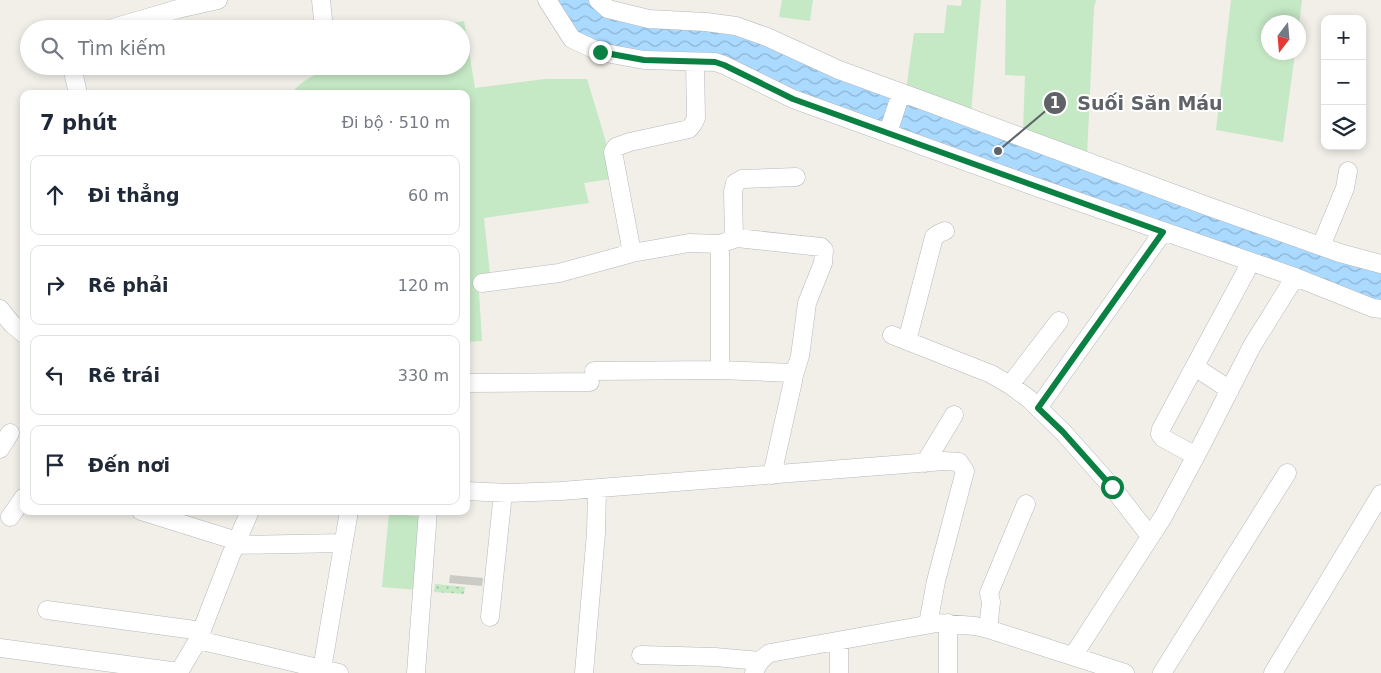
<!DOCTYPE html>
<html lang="vi">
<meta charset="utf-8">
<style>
body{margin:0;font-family:"DejaVu Sans",sans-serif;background:#f2f2f3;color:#1f2937}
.controls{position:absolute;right:15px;top:15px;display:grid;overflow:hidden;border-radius:10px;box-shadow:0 2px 8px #0003}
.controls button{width:45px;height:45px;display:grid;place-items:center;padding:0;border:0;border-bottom:1px solid #e0e1e3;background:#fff;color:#1f2937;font:25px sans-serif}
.compass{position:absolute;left:1261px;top:15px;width:45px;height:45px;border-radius:50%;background:#fff;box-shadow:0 2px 8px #0003;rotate:196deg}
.stop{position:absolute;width:15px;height:15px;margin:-11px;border:4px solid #0b8043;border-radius:50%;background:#fff}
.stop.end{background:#0b8043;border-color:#fff;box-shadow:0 1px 5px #0008}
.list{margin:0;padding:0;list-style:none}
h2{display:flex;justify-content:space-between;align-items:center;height:65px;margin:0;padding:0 20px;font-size:21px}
h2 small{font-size:16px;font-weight:400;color:#747a83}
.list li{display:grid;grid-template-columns:32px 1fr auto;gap:15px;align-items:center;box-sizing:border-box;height:80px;margin:0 10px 10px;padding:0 10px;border:1px solid #e0e1e3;border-radius:10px}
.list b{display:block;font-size:19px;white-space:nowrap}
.list em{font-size:16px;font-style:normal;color:#747a83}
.icon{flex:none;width:28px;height:28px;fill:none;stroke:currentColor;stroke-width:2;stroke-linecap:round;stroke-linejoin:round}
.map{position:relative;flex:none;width:1381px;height:673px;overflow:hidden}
.search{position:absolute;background:#fff;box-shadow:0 2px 8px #0003;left:20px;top:20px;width:450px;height:55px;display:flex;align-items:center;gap:12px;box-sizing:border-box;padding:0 18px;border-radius:28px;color:#747a83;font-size:19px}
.panel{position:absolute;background:#fff;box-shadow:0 2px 8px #0003;left:20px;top:90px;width:450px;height:425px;border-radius:10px}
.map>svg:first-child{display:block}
.grass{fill:#c5e8c5}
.garden{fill:url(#garden-dots)}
.water{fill:url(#water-waves)}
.building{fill:#cccac5}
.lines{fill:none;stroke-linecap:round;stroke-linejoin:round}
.minor-casing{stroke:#b5b8bc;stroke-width:19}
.minor{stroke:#fff;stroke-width:18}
.route{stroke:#0b8043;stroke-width:6}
.leader{fill:none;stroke:#5f6368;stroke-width:2}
.callout-dot{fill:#5f6368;stroke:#fff;stroke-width:2}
.mark-label{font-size:15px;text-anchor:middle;font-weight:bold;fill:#fff}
.callout-label{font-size:19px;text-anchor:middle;font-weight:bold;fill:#5f6368;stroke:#fff;stroke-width:4;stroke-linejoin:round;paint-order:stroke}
</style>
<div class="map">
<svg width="1381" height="673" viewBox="0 0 1381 673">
<defs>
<pattern id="garden-dots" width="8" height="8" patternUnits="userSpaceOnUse" patternTransform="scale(1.25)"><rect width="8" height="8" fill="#c5e8c5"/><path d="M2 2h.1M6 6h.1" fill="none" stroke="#a3c0a4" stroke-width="1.8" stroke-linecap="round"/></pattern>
<pattern id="water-waves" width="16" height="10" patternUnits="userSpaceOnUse" patternTransform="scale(1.25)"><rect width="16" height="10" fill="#aadaff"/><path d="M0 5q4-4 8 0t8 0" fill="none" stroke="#8eb4d2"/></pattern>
</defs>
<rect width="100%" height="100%" fill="#f1efe8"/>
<path class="grass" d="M782,0H813L810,21L779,17Z
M962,0H981L971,112L906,90L914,33H944L947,5L961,6Z
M1006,0H1096L1094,7L1087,155L1023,131L1025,76L1005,75Z
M1231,0H1302L1299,26L1298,22H1268V52L1295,53L1283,142L1216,130Z
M464,21L475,88L545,79H587L606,142L610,179L584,183L589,203L484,218L490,274L478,275L482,341L466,342V94H291C299,82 325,66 339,69L340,66H461V29H424Z
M389,513L425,517L418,590L382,587Z"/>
<path class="garden" d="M435,584L465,587L464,594L434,592Z"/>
<path class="water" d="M552,0H591L736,30L1381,268V305L798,96L727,62L646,56L575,36Z"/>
<path class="building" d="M450,575L483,578L482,586L449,583Z"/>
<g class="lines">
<g class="minor-casing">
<path id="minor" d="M321,0L324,29
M547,0L572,39L600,52L644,60L715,62L724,65L793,99L1039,188L1295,277L1373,308L1381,309
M598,0L608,9L649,19L706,22L736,26L767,37L839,70L927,102L1207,206L1340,253L1381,264
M109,29L178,9L218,0
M72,66L78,94
M888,133L901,93
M734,239L733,192L735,183L742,179L796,177
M720,244L737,238L821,247L824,250L823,263L807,303L800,356L794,375
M1321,246L1345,188L1348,171
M632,253L613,152L616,147L630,142L689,129L693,124L696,118L695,62
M482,283L559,273L632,253L689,243L720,244V370
M0,309L12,324L24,334
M892,335L991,374L1010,385L1028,398L1063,432L1112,487L1150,536
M907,341L934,237L940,233L945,231
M1195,367L1230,390
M594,371L720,370L793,373L794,375L793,381L772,475
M466,383L590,382
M1010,385L1059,321
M1038,408L1163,232
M0,449L10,433
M1196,456L1163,438L1160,434L1161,429L1251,262
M925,463L954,415
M466,491L508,493L561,491L944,461L959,462L965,471L936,581L928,624
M141,511L237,541
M10,517L24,497
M235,545L343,543
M47,610L202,631
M490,617L503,493
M948,623V673
M988,629L991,602L989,593L1026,504
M198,640L339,673
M839,641V673
M0,648L179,672L198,640L231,555L250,511
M641,655L715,657L760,661
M1073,656L1163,517L1200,448L1252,346L1295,277
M322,669L349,511
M416,673L428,511
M584,673L596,533L597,489
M754,673C757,664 763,657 770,653L937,623L975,626L988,629L1125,673
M1162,673L1287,473
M1273,673L1381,494"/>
</g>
<use href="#minor" class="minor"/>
</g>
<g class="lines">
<path class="route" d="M600,52L644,60L715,62L724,65L793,99L1163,232L1038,408L1063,432L1112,487"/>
</g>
<path class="leader" d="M998 151L1055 103"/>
<g class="callout-dot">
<circle cx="998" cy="151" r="5"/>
<circle cx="1055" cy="103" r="12"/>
</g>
<g class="mark-label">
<text x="1055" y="108">1</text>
</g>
<g class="callout-label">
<text x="1150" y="110">Suối Săn Máu</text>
</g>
</svg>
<div class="controls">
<button>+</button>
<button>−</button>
<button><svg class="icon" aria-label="layers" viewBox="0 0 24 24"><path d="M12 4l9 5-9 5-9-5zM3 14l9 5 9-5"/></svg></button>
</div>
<svg class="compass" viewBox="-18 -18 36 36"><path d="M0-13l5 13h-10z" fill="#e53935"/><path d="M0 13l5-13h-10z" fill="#747a83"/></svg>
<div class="stop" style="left:1112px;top:487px"></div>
<div class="stop end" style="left:600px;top:52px"></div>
<div class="search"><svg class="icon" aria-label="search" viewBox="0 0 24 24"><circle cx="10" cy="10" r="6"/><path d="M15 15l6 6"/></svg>Tìm kiếm</div>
<section class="panel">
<h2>7 phút<small>Đi bộ · 510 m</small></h2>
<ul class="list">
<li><svg class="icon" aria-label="ahead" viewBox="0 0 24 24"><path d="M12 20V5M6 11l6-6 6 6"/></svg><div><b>Đi thẳng</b></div><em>60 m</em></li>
<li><svg class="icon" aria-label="right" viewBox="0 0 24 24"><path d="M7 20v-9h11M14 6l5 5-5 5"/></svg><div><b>Rẽ phải</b></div><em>120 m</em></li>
<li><svg class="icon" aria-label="left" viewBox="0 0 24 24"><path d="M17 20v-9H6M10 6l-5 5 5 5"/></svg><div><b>Rẽ trái</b></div><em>330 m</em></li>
<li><svg class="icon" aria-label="arrive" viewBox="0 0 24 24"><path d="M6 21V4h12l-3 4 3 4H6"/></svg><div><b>Đến nơi</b></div></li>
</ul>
</section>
</div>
